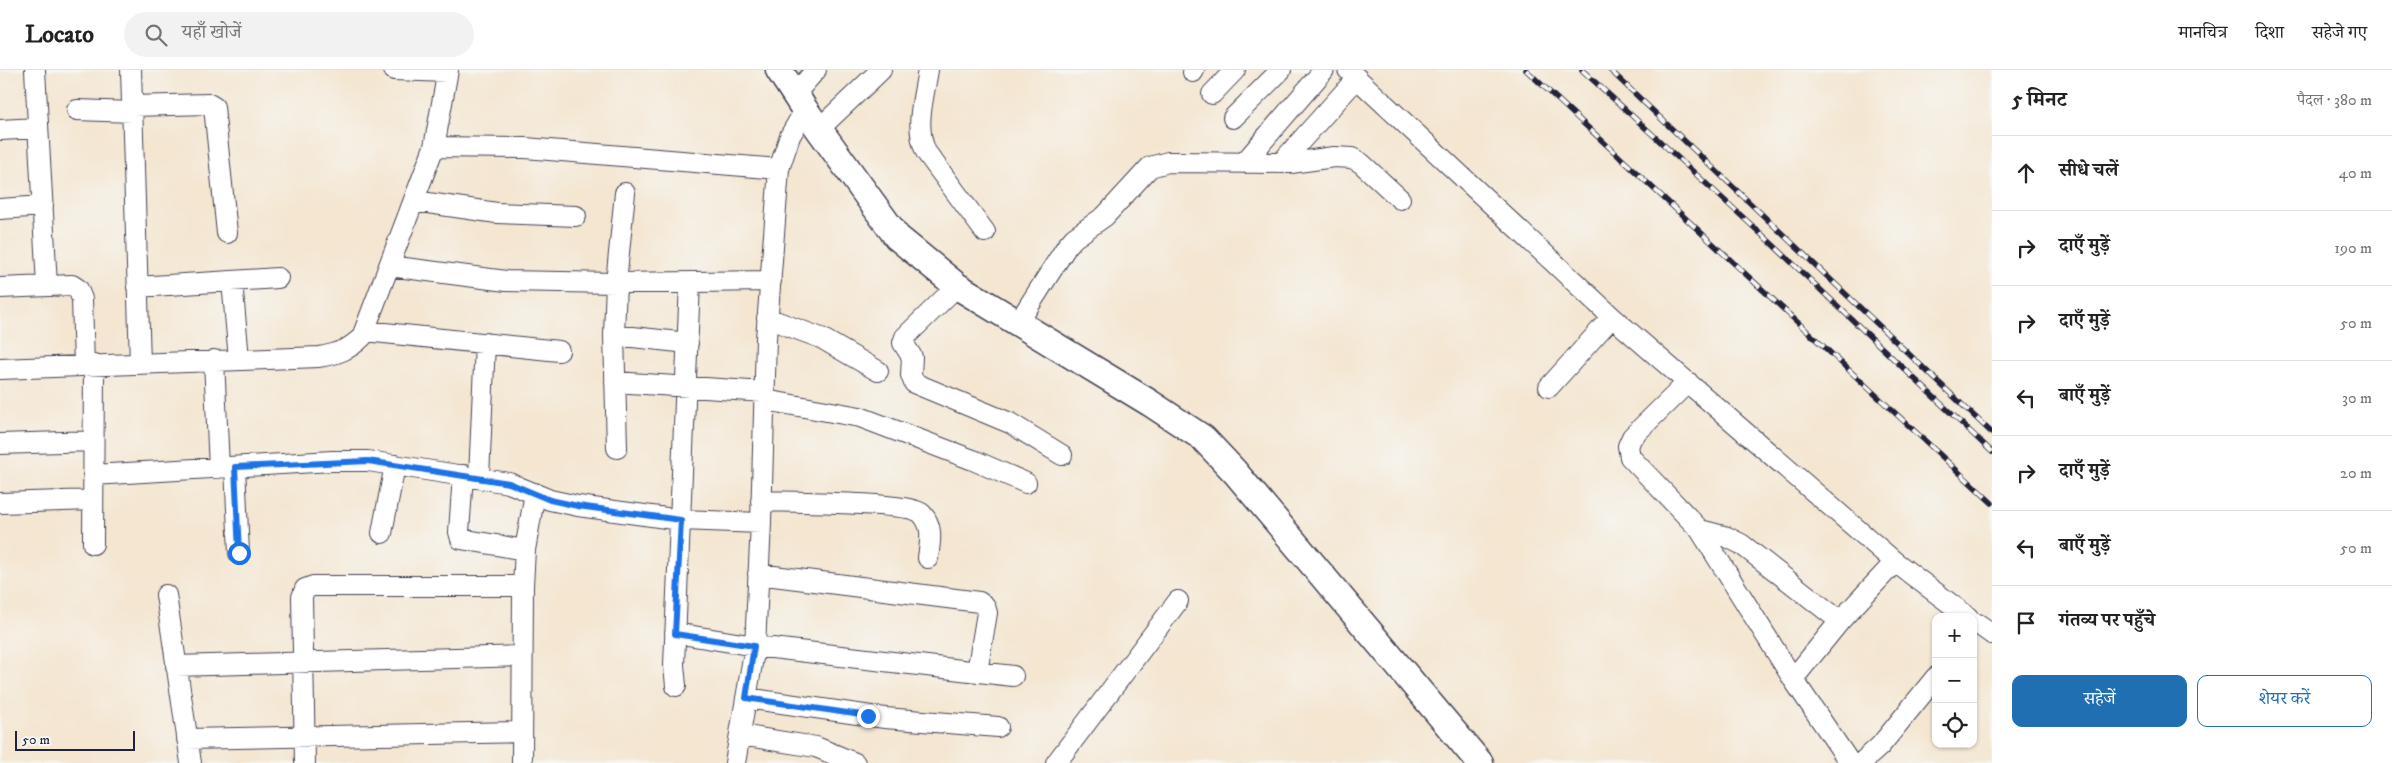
<!DOCTYPE html>
<html lang="hi">
<meta charset="utf-8">
<style>
body{margin:0;font-family:"IM FELL DW Pica","Noto Serif Devanagari",serif;background:#f2f2f2;color:#222}
.controls{position:absolute;right:15px;bottom:15px;display:grid;overflow:hidden;border-radius:10px;box-shadow:0 1px 4px #0004}
.controls button{width:45px;height:45px;display:grid;place-items:center;padding:0;border:0;border-bottom:1px solid #e0e0e0;background:#fff;color:#222;font:25px sans-serif}
.scale{position:absolute;left:15px;bottom:12px;width:120px;box-sizing:border-box;padding-left:5px;border:2px solid #22223b;border-top:0;font-size:14px;line-height:18px;white-space:nowrap;color:#22223b;-webkit-text-stroke:4px #f6f6f2;paint-order:stroke}
.stop{position:absolute;width:15px;height:15px;margin:-11px;border:4px solid #1a73e8;border-radius:50%;background:#fff}
.stop.end{background:#1a73e8;border-color:#fff;box-shadow:0 1px 5px #0008}
.list{margin:0;padding:0;list-style:none}
h2{display:flex;justify-content:space-between;align-items:center;height:65px;margin:0;padding:0 20px;font-size:21px}
h2 small{font-size:16px;font-weight:400;color:#767676}
.list li{display:grid;grid-template-columns:32px 1fr auto;gap:15px;align-items:center;box-sizing:border-box;height:75px;padding:0 20px;border-top:1px solid #e0e0e0}
.list b{display:block;font-size:19px;white-space:nowrap}
.list em{font-size:16px;font-style:normal;color:#767676}
.actions{display:flex;gap:10px;padding:15px 20px}
.actions a{flex:1;padding:11px 0;border:1px solid #1f6fb2;border-radius:10px;text-align:center;font-size:18px;color:#1f6fb2}
.actions .main{background:#1f6fb2;color:#fff}
.icon{flex:none;width:28px;height:28px;fill:none;stroke:currentColor;stroke-width:2;stroke-linecap:round;stroke-linejoin:round}
.map{position:relative;flex:none;width:1992px;height:693px;overflow:hidden}
header{display:flex;align-items:center;gap:30px;box-sizing:border-box;height:70px;padding:0 25px;background:#fff;border-bottom:1px solid #e0e0e0}
header strong{font-size:24px}
nav{display:flex;gap:28px;margin-inline-start:auto;font-size:18px}
.search{width:350px;height:45px;background:#f2f2f2;display:flex;align-items:center;gap:12px;box-sizing:border-box;padding:0 18px;border-radius:28px;color:#767676;font-size:19px}
main{display:flex}
aside{flex:1;background:#fff}
.map>svg:first-child{display:block}
.lines{fill:none;stroke-linecap:round;stroke-linejoin:round}
.minor-casing{stroke:#423f52;stroke-width:22}
.major-casing{stroke:#423f52;stroke-width:29}
.minor{stroke:#fff;stroke-width:20}
.major{stroke:#fff;stroke-width:26}
.rail-casing{stroke:#22223b;stroke-width:5.5}
.rail{stroke:#f6f6f2;stroke-width:4;stroke-dasharray:11;stroke-linecap:butt}
.route{stroke:#1a73e8;stroke-width:6}
</style>
<header>
<strong>Locato</strong>
<div class="search"><svg class="icon" aria-label="search" viewBox="0 0 24 24"><circle cx="10" cy="10" r="6"/><path d="M15 15l6 6"/></svg>यहाँ खोजें</div>
<nav><a>मानचित्र</a><a>दिशा</a><a>सहेजे गए</a></nav>
</header>
<main>
<div class="map">
<svg width="1992" height="693" viewBox="0 0 1992 693">
<rect width="100%" height="100%" fill="#f6f6f2"/>
<filter id="ink" filterUnits="userSpaceOnUse"><feTurbulence type="fractalNoise" baseFrequency=".02" numOctaves="2"/><feDisplacementMap in="SourceGraphic" scale="10" xChannelSelector="R" yChannelSelector="G"/><feConvolveMatrix kernelMatrix="1 2 1 2 8 2 1 2 1" color-interpolation-filters="sRGB"/></filter>
<filter id="wash" filterUnits="userSpaceOnUse"><feTurbulence type="fractalNoise" baseFrequency=".0096" numOctaves="4" result="noise"/><feDisplacementMap in="SourceGraphic" scale="20" xChannelSelector="R" yChannelSelector="G"/><feGaussianBlur stdDeviation="1.12" result="paint"/><feColorMatrix in="noise" values="0 0 0 0 0 0 0 0 0 0 0 0 0 0 0 0 0 1.4 0 .05"/><feComposite in="paint" operator="in"/></filter>
<g filter="url(#wash)">
<rect width="100%" height="100%" fill="#f4e6d1"/>
</g>
<g filter="url(#ink)">
<g class="lines">
<g class="minor-casing">
<path id="minor" d="M35,0L47,216
M131,0L140,293
M394,0L447,2
M928,0C924,27 914,56 926,82L985,162
M1348,0L1612,247L1895,492L1968,547
M1193,2L1194,0
M795,24L816,0
M1212,24L1235,0
M132,36L209,34L214,37L227,163
M77,40L132,42
M1233,48L1281,0
M819,59L881,0
M0,60L38,58
M434,77L525,78L779,99
M1244,93L1324,0
M1281,93L1357,8
M414,131L497,143L576,146
M0,139L43,136
M389,196L506,211L616,213L771,211
M232,211L239,289
M957,216L905,267L903,273L912,287L911,305L914,313L1010,353L1062,385
M137,217L278,208
M0,218L72,215L78,219L82,229L84,295
M767,248L821,268L878,301
M1018,253L1067,176L1074,168L1105,146L1150,97L1168,92L1291,93L1334,87L1352,88L1361,93L1400,129
M365,261L559,281
M614,265L688,273
M214,290L219,398
M0,299L319,287C337,284 349,280 362,267L434,77L448,0
M615,312L765,322
M1688,312L1632,367L1628,376L1630,387L1700,460L1727,467L1741,474L1840,551
M1549,317L1612,247
M765,330L860,347L973,390L1026,413
M0,374L93,371
M617,378L614,265L616,213L625,123
M235,397L239,483
M93,405L332,391H368L509,413L550,430L578,436L681,450L761,453
M463,405L459,462L461,469L525,480
M479,407L485,273
M761,431C786,432 911,432 922,444C934,457 930,472 928,488
M0,433L93,430
M1700,460L1793,609L1850,693
M382,463L395,395
M93,474L94,294
M758,504L979,532L985,536L987,543L977,602
M166,525L191,693
M1978,554L1992,564
M675,563L755,576L1013,606
M176,596L522,586
M1793,609L1840,551L1895,492
M676,616L674,595L690,212
M746,628L885,648L998,657
M740,665L816,677L855,693
M187,669L522,662
M305,693L302,527L305,519L313,516H523
M522,693L523,516L525,480L535,423
M735,693L755,576L761,453L766,269L779,99L790,66L805,40
M1056,693L1178,531
M1861,693L1880,676L1936,607"/>
</g>
<g class="major-casing">
<path id="major" d="M779,0L805,40L897,167L957,216L1150,333L1203,368L1235,402L1480,693"/>
</g>
<use href="#minor" class="minor"/>
<use href="#major" class="major"/>
<g class="rail-casing">
<path id="rail" d="M1526,0L1992,433
M1582,0L1770,172L1992,382
M1610,0L1992,363"/>
</g>
<use href="#rail" class="rail"/>
</g>
</g>
<g class="lines" filter="url(#ink)">
<path class="route" d="M239,483L235,397L368,391L509,413L550,430L578,436L681,450L675,564L754,576L746,628L868,646"/>
</g>
</svg>
<div class="controls">
<button>+</button>
<button>−</button>
<button><svg class="icon" aria-label="locate" viewBox="0 0 24 24"><circle cx="12" cy="12" r="6"/><path d="M12 2v4M12 18v4M2 12h4M18 12h4"/></svg></button>
</div>
<div class="scale">50 m</div>
<div class="stop" style="left:239px;top:483px"></div>
<div class="stop end" style="left:868px;top:646px"></div>
</div>
<aside>
<h2>5 मिनट<small>पैदल · 380 m</small></h2>
<ul class="list">
<li><svg class="icon" aria-label="ahead" viewBox="0 0 24 24"><path d="M12 20V5M6 11l6-6 6 6"/></svg><div><b>सीधे चलें</b></div><em>40 m</em></li>
<li><svg class="icon" aria-label="right" viewBox="0 0 24 24"><path d="M7 20v-9h11M14 6l5 5-5 5"/></svg><div><b>दाएँ मुड़ें</b></div><em>190 m</em></li>
<li><svg class="icon" aria-label="right" viewBox="0 0 24 24"><path d="M7 20v-9h11M14 6l5 5-5 5"/></svg><div><b>दाएँ मुड़ें</b></div><em>50 m</em></li>
<li><svg class="icon" aria-label="left" viewBox="0 0 24 24"><path d="M17 20v-9H6M10 6l-5 5 5 5"/></svg><div><b>बाएँ मुड़ें</b></div><em>30 m</em></li>
<li><svg class="icon" aria-label="right" viewBox="0 0 24 24"><path d="M7 20v-9h11M14 6l5 5-5 5"/></svg><div><b>दाएँ मुड़ें</b></div><em>20 m</em></li>
<li><svg class="icon" aria-label="left" viewBox="0 0 24 24"><path d="M17 20v-9H6M10 6l-5 5 5 5"/></svg><div><b>बाएँ मुड़ें</b></div><em>50 m</em></li>
<li><svg class="icon" aria-label="arrive" viewBox="0 0 24 24"><path d="M6 21V4h12l-3 4 3 4H6"/></svg><div><b>गंतव्य पर पहुँचे</b></div></li>
</ul>
<div class="actions"><a class="main">सहेजें</a><a>शेयर करें</a></div>
</aside>
</main>
